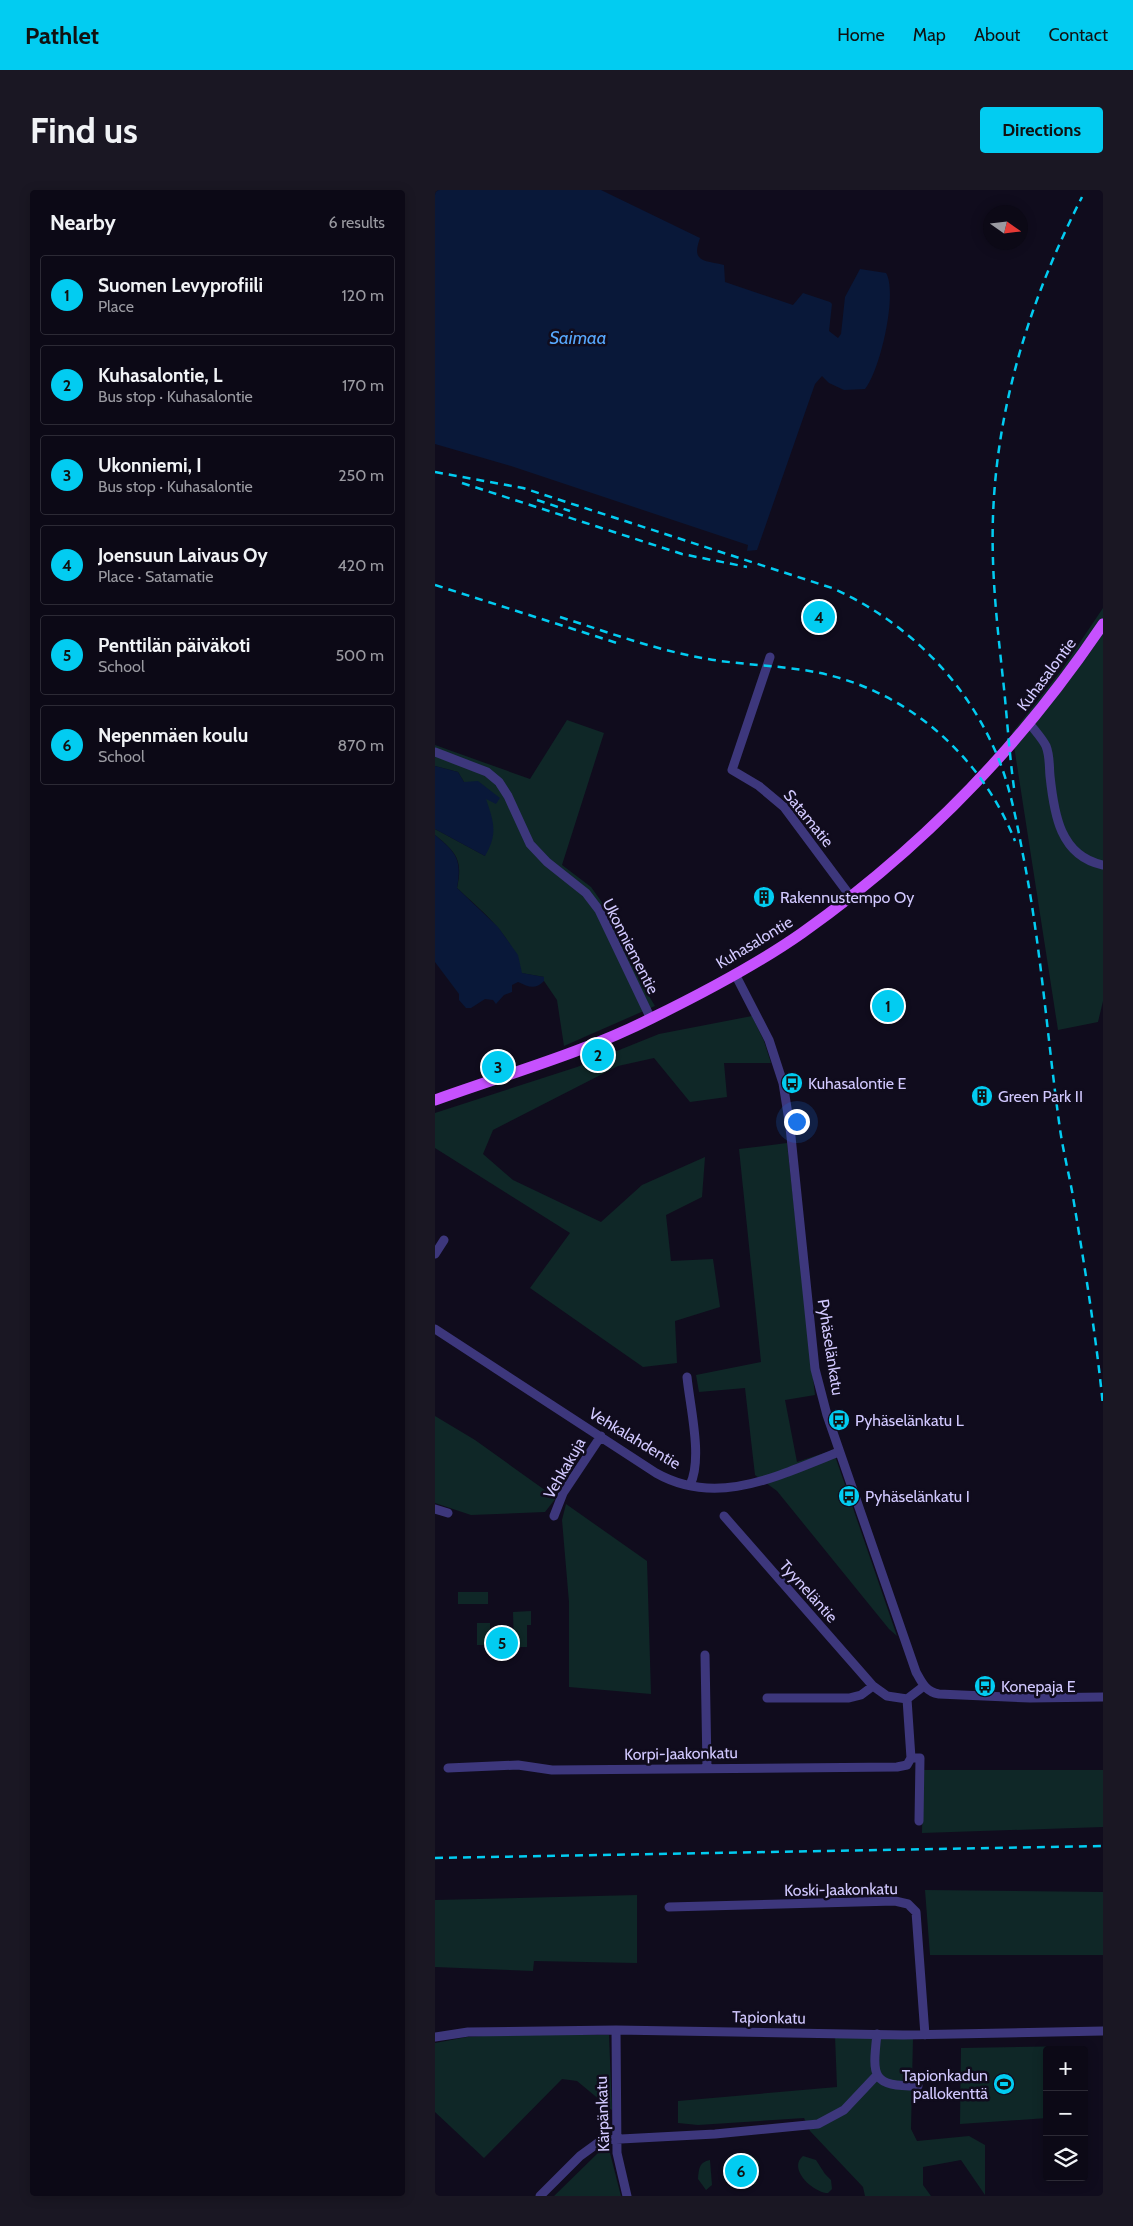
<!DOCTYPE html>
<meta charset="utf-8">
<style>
body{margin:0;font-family:Cabin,sans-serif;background:#1a1723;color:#f1f3f6}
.controls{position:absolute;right:15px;bottom:15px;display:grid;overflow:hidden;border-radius:5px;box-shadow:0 2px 12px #0003}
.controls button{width:45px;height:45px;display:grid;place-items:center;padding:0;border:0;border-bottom:1px solid #2c2a35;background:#0c0916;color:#f1f3f6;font:25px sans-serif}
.compass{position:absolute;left:548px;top:15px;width:45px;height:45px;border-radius:50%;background:#0c0916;box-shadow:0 2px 12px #0003;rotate:104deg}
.you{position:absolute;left:361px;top:931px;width:18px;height:18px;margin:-12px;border:4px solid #fff;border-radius:50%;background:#1a73e8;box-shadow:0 0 0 8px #1a73e833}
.badge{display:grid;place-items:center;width:32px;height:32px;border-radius:50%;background:#02ccf1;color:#111;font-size:16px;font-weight:700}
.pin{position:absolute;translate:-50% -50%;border:2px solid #fff;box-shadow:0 1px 5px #0006}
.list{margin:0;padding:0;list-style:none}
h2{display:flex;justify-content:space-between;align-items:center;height:65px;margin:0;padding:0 20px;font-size:21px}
h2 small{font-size:16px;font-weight:400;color:#9a9aa1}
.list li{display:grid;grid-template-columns:32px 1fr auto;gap:15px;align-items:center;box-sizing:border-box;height:80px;margin:0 10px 10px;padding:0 10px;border:1px solid #2c2a35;border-radius:5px}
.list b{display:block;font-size:19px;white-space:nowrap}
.list p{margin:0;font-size:16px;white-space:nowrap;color:#9a9aa1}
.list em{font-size:16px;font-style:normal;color:#9a9aa1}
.icon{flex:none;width:28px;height:28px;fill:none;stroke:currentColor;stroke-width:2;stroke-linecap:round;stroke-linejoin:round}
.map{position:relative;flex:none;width:668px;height:2006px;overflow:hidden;border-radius:5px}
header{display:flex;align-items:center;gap:30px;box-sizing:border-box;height:70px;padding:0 25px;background:#02ccf1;color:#111}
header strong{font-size:24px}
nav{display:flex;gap:28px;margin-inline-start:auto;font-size:18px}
.intro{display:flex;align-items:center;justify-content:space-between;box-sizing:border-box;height:120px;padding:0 30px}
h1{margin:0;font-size:35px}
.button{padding:12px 22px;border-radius:5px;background:#02ccf1;color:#111;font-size:18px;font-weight:700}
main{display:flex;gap:30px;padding:0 30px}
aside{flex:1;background:#0c0916;border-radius:5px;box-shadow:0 2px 12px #0003}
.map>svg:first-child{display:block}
.green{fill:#0f2727}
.water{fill:#091839}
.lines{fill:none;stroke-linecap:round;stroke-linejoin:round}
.minor{stroke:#3d377c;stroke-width:9}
.major{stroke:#c651fe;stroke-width:11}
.rail{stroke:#02ccf1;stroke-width:2.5;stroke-dasharray:8 6;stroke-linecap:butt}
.labels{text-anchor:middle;stroke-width:5;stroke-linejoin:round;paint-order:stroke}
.street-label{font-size:16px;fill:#d2c9ff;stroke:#100c1d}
.poi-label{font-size:16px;fill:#d2c9ff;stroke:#100c1d;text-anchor:start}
.water-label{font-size:18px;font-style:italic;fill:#57a8fe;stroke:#100c1d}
</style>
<header>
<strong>Pathlet</strong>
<nav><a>Home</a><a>Map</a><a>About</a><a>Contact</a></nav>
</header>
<div class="intro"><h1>Find us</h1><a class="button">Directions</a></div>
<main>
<aside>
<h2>Nearby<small>6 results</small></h2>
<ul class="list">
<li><span class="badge">1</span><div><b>Suomen Levyprofiili</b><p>Place</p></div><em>120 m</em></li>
<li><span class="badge">2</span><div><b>Kuhasalontie, L</b><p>Bus stop · Kuhasalontie</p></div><em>170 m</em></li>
<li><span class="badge">3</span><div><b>Ukonniemi, I</b><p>Bus stop · Kuhasalontie</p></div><em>250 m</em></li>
<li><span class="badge">4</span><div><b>Joensuun Laivaus Oy</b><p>Place · Satamatie</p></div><em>420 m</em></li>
<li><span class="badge">5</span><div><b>Penttilän päiväkoti</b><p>School</p></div><em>500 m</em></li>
<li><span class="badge">6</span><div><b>Nepenmäen koulu</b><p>School</p></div><em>870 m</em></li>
</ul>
</aside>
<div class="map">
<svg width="668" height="2006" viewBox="0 0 668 2006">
<rect width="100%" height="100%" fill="#100c1d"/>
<path class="green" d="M668,418V811L663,832L623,840L577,543L625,482Z
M132,530L169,543L127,675L156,697L171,718L206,793L220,816L129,856L122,810L109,791V787L86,783C79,746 49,723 22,698C28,670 22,663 0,645V639L50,666L29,592L23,582L0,576V555L95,589Z
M317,826L329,851L336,873H289L292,907L255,912L219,868L183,876L58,940L48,964L78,990L166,1032L207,995L270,967L267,1007L231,1025L236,1071L278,1069L285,1117L240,1131L242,1173L208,1177L95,1098L135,1043L0,958V923L142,877L224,844Z
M352,953L380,1205L350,1210L362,1272L398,1260L462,1446L454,1439L342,1301L320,1285L310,1198L264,1202L261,1185L326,1172L304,959Z
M0,1226L40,1250L121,1308L110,1322L36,1325L0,1313Z
M131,1314L212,1371L216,1504L134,1497V1412L127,1330Z
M23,1402H53V1414H23Z
M96,1421V1435H92V1457H79L78,1422Z
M42,1433H55V1455H42Z
M488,1580H668V1637L487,1643Z
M490,1700L668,1702V1765H495Z
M202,1705V1773L99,1771L98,1781L0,1777V1710Z
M64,1845H174L177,1920L142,1891L127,1889L49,1968L0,1922V1853L32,1847Z
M400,1846L478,1847L476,1939L482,1951L534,1946L550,1955V2005L526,1970L488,1977V1995L496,2006H430L428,1997L375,1941L369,1928L263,1935L243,1933V1911L402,1897Z
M641,1856V1860H612V1928L525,1934L526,1858Z
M165,1961L175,1963L186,2006H119Z
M309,1965H316L324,1972L321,1994L316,1995L312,1977L306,1970Z
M368,1966L381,1970L390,1984L396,1990L397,1999L393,2003C379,2003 352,1979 368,1966Z
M275,1970L277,1995L271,2000L263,1989C264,1979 264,1972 275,1970Z"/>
<path class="water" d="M0,0H166L265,48C256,73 269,70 289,75L290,92L358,115L368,103L395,112L397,114L394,141L403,148L406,144L410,107L425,79L451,83C463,103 445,181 430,199L409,200L394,193L387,186L380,194L322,360L312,361L313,355L76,276L0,254Z
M0,576L23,582L29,592L43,591L65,608L61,614L51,609C59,632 63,644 50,666L0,639Z
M0,645C22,663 27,670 22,698L63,737L83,765L87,783L109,787V791C100,800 94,797 83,792L77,795V802L69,805L61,814L58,810L50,809L36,818H31L24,810V804L0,772Z"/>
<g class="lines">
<path class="minor" d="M335,467L297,580L324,596L349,617L416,707
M595,534C600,541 607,548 611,556C615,566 614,576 615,586C619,624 625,666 668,675
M0,562L52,582L64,592L73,606L95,654L112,672L151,703L164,720L216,829
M300,784L334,850L348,893L355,937L380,1179L392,1225L481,1482C487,1493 491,1502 504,1504L595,1508L668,1507
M0,1064L9,1050
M0,1139L221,1283C283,1318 344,1285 404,1262
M252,1187C255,1217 268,1269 255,1295
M0,1319L13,1323
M119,1326L128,1303L166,1246
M289,1326L438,1496
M270,1465L272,1578
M332,1508H414L426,1505L438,1496L452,1506L472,1509
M476,1568L472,1509L489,1496
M476,1568H485L484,1631
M13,1578L83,1575L117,1580L462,1577L472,1575L476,1568
M234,1717L460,1711L473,1714L481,1722L490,1845
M181,1840L182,1963L192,2006
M442,1844C437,1888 437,1896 483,1896
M0,1847L33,1842L181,1840L468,1845L668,1841
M105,2006L145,1966L167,1950L280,1944L383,1934L409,1920L442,1885"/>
<path class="major" d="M0,910C72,884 148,863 217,828C268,803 320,776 367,743C487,658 586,556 668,434"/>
<path class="rail" d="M0,282L88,298L397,398C467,429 526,485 558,556C574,590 581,628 588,665C606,755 612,847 625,939C628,960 633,980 637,1001C649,1073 661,1144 668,1216
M27,293L247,364L312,377
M102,310L135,321
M0,395L182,453
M125,427C172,442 218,459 267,468C304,475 343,475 380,482C472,500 546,565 580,651
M579,598C574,562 572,525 568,489C562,434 556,381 558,326C562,214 596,107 647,7
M0,1668L668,1656"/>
</g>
<defs>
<g id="building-disc" transform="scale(1.125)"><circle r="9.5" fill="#02ccf1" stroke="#100c1d"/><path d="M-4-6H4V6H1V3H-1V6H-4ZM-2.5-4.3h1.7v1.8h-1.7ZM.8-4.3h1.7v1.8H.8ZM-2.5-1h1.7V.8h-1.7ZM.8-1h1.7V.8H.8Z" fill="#111"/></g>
<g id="bus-disc" transform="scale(1.125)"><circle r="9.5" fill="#02ccf1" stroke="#100c1d"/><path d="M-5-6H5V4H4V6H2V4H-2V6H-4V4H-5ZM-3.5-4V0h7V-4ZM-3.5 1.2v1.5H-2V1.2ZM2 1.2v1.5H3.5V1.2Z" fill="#111"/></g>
<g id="stadium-disc" transform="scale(1.125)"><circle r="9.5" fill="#02ccf1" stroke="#100c1d"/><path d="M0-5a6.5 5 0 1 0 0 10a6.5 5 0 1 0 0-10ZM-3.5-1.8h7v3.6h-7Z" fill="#111"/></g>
</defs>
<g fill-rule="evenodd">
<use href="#building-disc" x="329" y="707"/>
<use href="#bus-disc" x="357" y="893"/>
<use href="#building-disc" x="547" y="906"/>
<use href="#bus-disc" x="404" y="1230"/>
<use href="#bus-disc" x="414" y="1306"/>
<use href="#bus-disc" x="550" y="1496"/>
<use href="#stadium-disc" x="569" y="1894"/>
</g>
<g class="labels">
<g class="street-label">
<text transform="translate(611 484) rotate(-53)" y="6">Kuhasalontie</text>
<text transform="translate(374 628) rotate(51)" y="6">Satamatie</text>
<text transform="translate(319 752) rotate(-31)" y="6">Kuhasalontie</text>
<text transform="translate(196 756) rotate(63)" y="6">Ukonniementie</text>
<text transform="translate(396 1157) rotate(81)" y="6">Pyhäselänkatu</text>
<text transform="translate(200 1248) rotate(31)" y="6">Vehkalahdentie</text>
<text transform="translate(129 1278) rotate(-60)" y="6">Vehkakuja</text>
<text transform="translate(374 1401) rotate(48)" y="6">Tyyneläntie</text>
<text transform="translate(246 1563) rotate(-1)" y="6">Korpi-Jaakonkatu</text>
<text transform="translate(406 1699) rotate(-1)" y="6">Koski-Jaakonkatu</text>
<text transform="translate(334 1827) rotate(1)" y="6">Tapionkatu</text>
<text transform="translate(167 1924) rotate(-92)" y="6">Kärpänkatu</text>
</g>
<g class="poi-label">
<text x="345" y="713">Rakennustempo Oy</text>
<text x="373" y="899">Kuhasalontie E</text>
<text x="563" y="912">Green Park II</text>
<text x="420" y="1236">Pyhäselänkatu L</text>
<text x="430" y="1312">Pyhäselänkatu I</text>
<text x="566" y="1502">Konepaja E</text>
<text x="553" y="1891" text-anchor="end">Tapionkadun<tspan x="553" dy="18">pallokenttä</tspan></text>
</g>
<g class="water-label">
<text x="143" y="154">Saimaa</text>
</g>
</g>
</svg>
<div class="controls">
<button>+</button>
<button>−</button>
<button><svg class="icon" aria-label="layers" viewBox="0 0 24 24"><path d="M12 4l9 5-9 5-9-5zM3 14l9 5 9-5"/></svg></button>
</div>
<svg class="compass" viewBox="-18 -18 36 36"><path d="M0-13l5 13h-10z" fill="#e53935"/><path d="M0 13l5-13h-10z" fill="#9a9aa1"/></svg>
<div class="you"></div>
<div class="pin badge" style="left:453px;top:816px">1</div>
<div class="pin badge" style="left:163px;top:865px">2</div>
<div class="pin badge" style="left:63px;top:877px">3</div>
<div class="pin badge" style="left:384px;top:427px">4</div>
<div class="pin badge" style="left:67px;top:1453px">5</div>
<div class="pin badge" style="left:306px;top:1981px">6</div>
</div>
</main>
